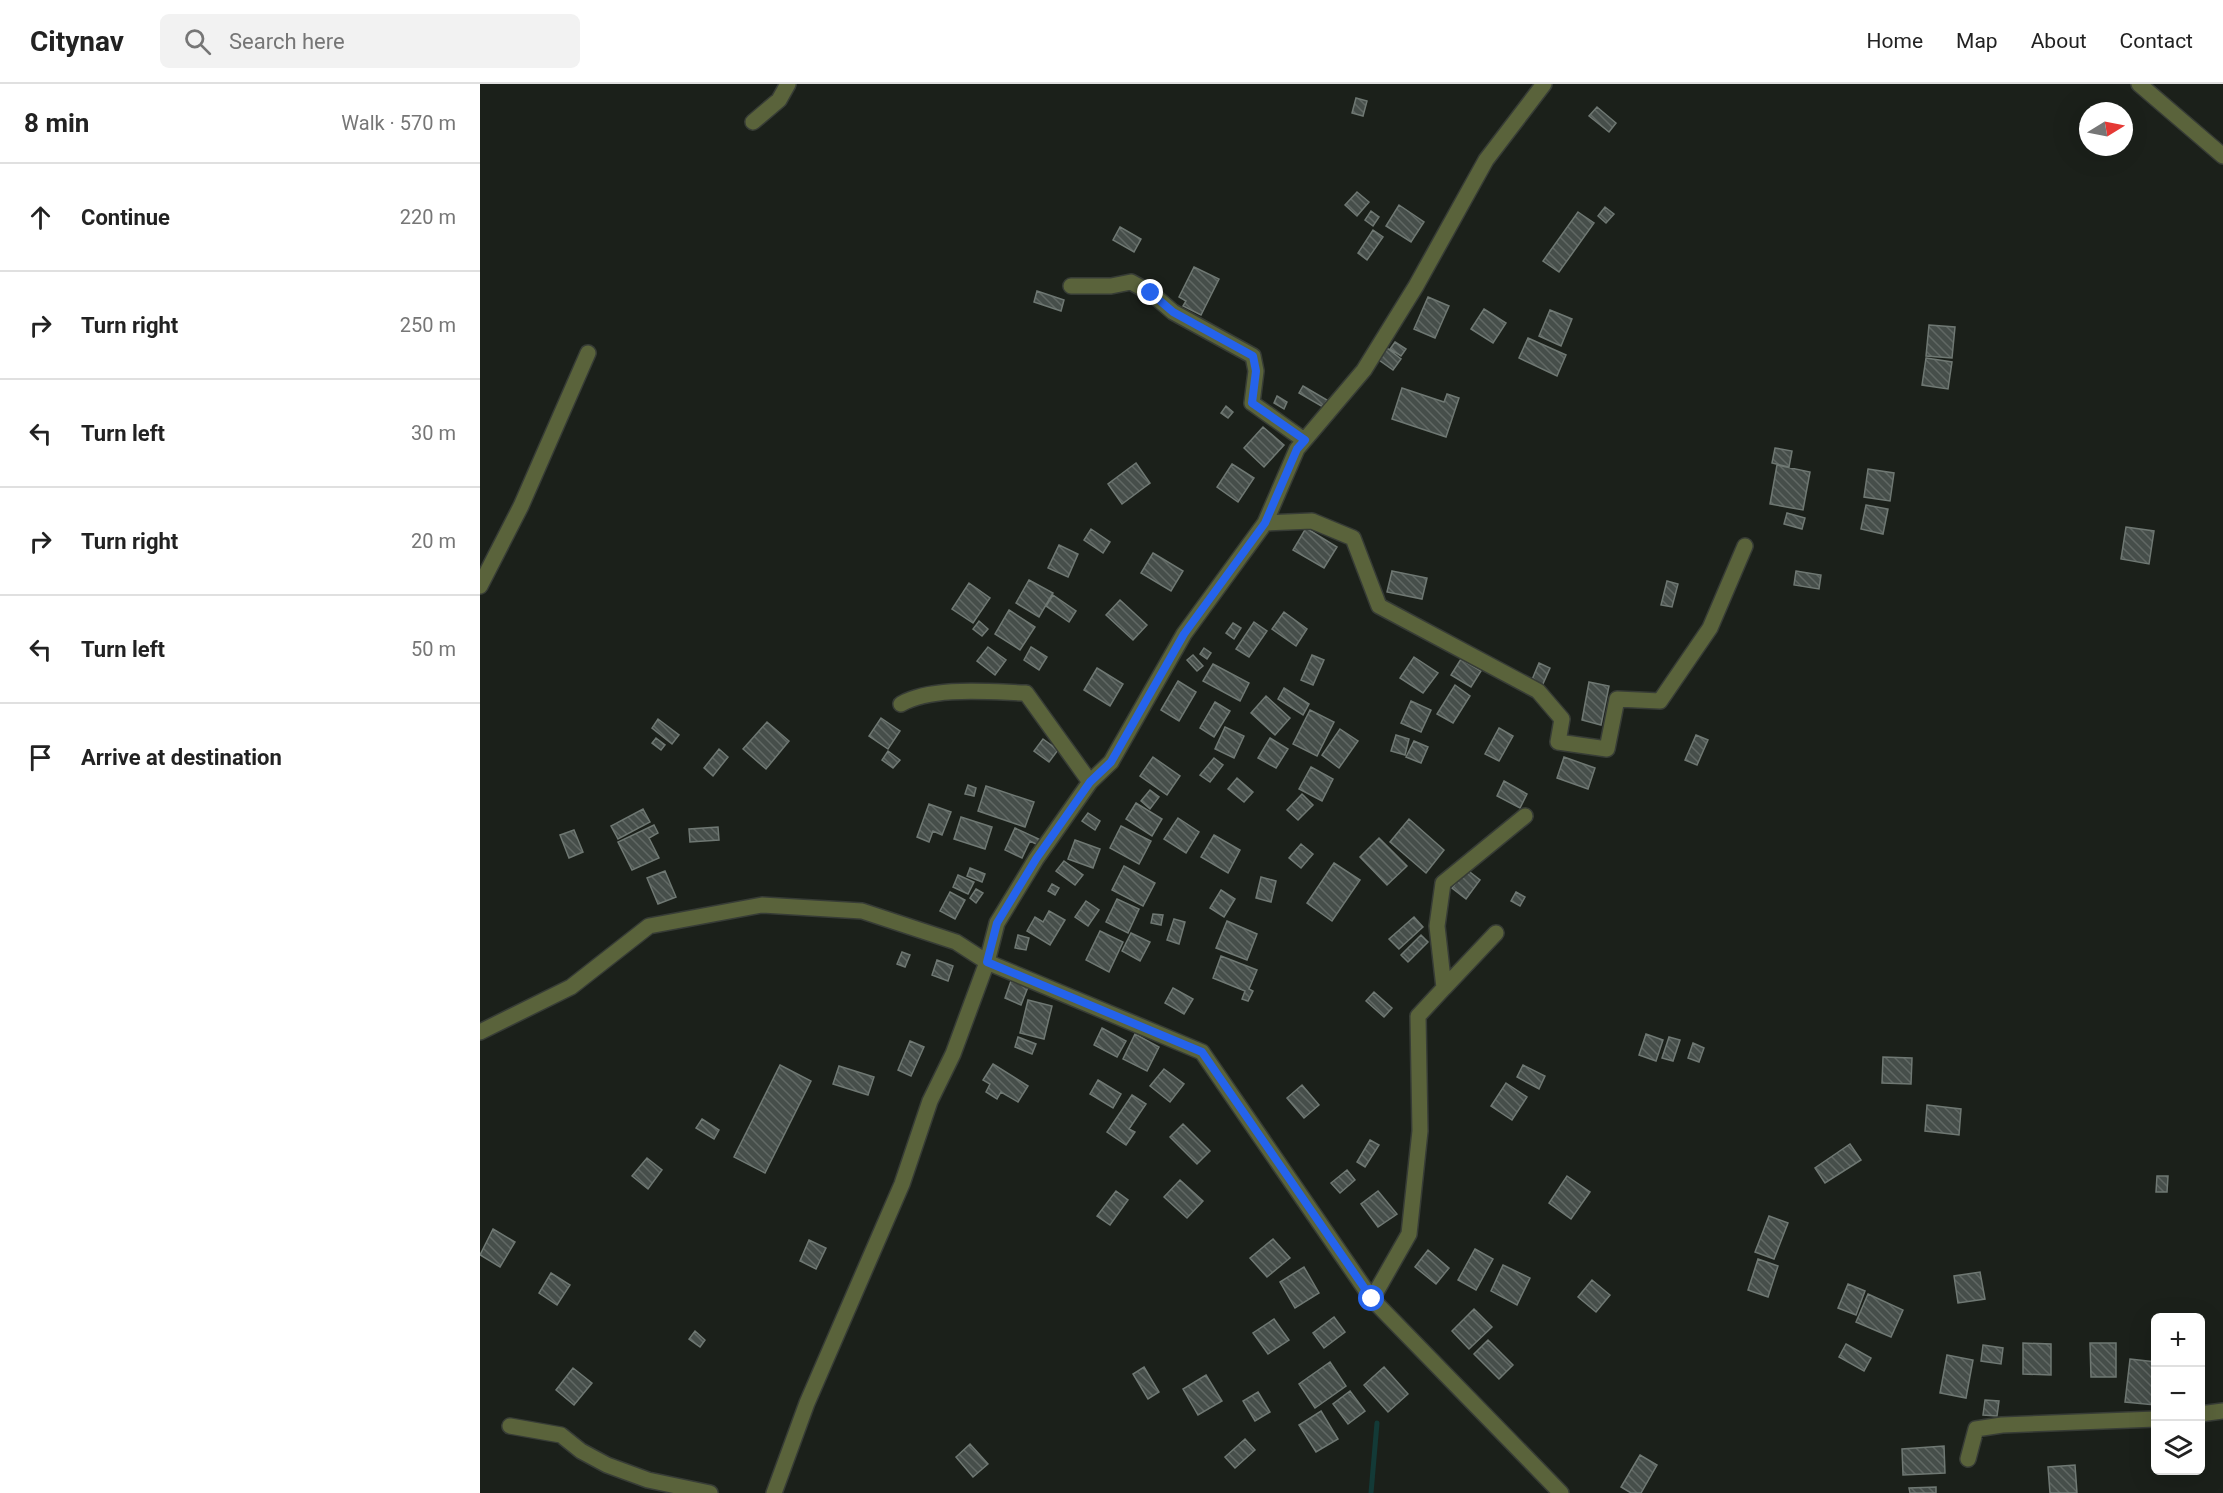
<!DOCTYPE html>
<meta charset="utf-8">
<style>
body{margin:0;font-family:Roboto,sans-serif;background:#f2f2f2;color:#222}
.controls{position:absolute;right:18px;bottom:18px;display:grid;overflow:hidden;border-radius:9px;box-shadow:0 6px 24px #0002}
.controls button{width:54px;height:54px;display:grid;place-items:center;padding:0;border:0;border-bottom:2px solid #e0e0e0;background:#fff;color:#222;font:30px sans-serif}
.compass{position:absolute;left:1599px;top:18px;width:54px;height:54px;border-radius:50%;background:#fff;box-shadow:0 6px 24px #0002;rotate:80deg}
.stop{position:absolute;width:18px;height:18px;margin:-14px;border:4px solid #2563eb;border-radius:50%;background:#fff}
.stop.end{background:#2563eb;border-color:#fff;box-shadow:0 2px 6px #0008}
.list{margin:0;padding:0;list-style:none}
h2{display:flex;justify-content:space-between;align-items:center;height:78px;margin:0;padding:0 24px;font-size:26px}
h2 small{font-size:20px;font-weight:400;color:#767676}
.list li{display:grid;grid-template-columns:39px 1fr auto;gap:18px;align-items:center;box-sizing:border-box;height:108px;padding:0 24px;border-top:2px solid #e0e0e0}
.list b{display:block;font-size:22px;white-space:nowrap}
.list em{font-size:20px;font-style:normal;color:#767676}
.icon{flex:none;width:33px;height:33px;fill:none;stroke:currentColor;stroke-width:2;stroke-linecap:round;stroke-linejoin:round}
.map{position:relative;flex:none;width:1743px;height:1409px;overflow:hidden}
header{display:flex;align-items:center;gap:36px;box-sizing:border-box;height:84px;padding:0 30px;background:#fff;border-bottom:2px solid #e0e0e0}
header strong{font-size:28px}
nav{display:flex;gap:33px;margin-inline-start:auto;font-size:21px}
.search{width:420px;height:54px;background:#f2f2f2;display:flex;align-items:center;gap:15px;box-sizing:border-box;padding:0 21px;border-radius:9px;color:#767676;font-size:22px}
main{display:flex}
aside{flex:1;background:#fff}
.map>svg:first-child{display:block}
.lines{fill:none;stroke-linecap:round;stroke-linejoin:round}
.stream{stroke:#133a37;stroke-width:5}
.building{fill:url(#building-back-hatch);stroke:#6f7873;stroke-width:1.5}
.minor-casing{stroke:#373c36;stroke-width:18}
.minor{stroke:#5a633b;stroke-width:15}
.route{stroke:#2563eb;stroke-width:8}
</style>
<header>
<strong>Citynav</strong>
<div class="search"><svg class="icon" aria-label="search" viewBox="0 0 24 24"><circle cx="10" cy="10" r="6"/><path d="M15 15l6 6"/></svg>Search here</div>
<nav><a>Home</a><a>Map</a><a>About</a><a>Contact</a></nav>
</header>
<main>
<aside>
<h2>8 min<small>Walk · 570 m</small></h2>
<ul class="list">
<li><svg class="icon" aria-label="ahead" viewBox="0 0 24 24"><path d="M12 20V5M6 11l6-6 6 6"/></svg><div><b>Continue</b></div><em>220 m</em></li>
<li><svg class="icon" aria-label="right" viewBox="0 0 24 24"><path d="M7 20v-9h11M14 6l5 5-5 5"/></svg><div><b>Turn right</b></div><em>250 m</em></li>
<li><svg class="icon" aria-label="left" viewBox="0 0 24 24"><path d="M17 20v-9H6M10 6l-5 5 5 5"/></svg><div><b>Turn left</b></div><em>30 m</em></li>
<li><svg class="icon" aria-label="right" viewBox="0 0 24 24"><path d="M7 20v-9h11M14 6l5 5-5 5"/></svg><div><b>Turn right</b></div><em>20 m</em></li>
<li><svg class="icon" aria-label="left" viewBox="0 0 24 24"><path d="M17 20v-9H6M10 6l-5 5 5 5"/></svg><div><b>Turn left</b></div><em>50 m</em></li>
<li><svg class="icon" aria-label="arrive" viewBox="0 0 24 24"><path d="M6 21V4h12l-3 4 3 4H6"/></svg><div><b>Arrive at destination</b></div></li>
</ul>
</aside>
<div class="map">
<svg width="1743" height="1409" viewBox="0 0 1743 1409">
<defs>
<pattern id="building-back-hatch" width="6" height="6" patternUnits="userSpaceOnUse" patternTransform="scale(1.5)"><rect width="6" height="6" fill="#464e4a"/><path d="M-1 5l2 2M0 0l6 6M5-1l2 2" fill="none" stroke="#616864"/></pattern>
</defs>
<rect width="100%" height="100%" fill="#1b201a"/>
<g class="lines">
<path class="stream" d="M891,1409L897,1339"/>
</g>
<path class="building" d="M876,14L887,17L883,32L872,29Z
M1117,23L1136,39L1129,48L1109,32Z
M877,108L889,118L877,132L865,121Z
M919,121L944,138L931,158L906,142Z
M1125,123L1134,130L1126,139L1118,132Z
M891,127L899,133L893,142L885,136Z
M1098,128L1114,139L1079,188L1063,177Z
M640,143L661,155L654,168L633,156Z
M893,146L903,153L887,176L878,169Z
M714,183L739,195L721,231L703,222L706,217L699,213Z
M557,207L584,216L581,227L554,218Z
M948,213L969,222L955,254L934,245Z
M1004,225L1026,239L1013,259L991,245Z
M1070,226L1092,235L1081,262L1059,252Z
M1449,241L1475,243L1472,274L1446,272Z
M1048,254L1086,271L1077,292L1039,274Z
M915,258L926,265L921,272L910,265Z
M907,264L921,275L913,286L899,276Z
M1446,274L1472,278L1468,305L1442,301Z
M823,302L847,316L843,323L819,309Z
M922,304L964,318L967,310L979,314L966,353L912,335Z
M797,312L807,318L804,325L794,319Z
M746,322L753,328L748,334L741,329Z
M783,343L804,361L784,383L764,364Z
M1295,364L1312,367L1309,383L1292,379Z
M656,379L670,399L642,420L628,400Z
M752,380L774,394L758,418L737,403Z
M1297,381L1330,388L1323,426L1290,420Z
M1388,385L1414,389L1410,417L1384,413Z
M1386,421L1408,425L1403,450L1381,445Z
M1307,429L1325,434L1322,445L1304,440Z
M1646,443L1674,447L1669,480L1641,475Z
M826,444L857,463L844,484L813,466Z
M611,445L630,458L623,469L604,456Z
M579,461L598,470L588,493L568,484Z
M673,469L703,487L691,507L661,489Z
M912,487L947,494L942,515L907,508Z
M1316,487L1341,491L1339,505L1314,501Z
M549,496L573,509L559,533L536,519Z
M1187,497L1198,500L1192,523L1181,521Z
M489,499L510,514L493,539L472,525Z
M573,511L596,527L589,538L566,522Z
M640,516L667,541L653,556L626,531Z
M529,526L555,543L540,566L515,550Z
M804,528L827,545L816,562L792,545Z
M499,537L508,545L502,552L493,545Z
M774,538L787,547L769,573L756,565Z
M753,539L761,544L754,555L746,549Z
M508,563L526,576L515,591L497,577Z
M551,563L567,573L559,586L544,576Z
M724,564L731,569L727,575L720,570Z
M713,571L723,582L717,587L707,576Z
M832,571L844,576L833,601L821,596Z
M934,573L958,589L943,609L920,594Z
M981,575L1001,587L991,603L971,591Z
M1059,579L1070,584L1062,602L1051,598Z
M733,580L769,599L760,617L723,597Z
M617,584L643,600L630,622L604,606Z
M698,597L716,608L699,637L681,626Z
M1109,598L1129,602L1121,641L1102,636Z
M975,601L990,612L973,639L957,630Z
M804,604L829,620L823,631L798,615Z
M786,612L810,634L795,651L771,629Z
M931,617L951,626L941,648L921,639Z
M735,618L750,627L734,653L720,644Z
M830,626L854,638L837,672L813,660Z
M401,634L420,647L408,665L389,652Z
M178,635L199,651L192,660L172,644Z
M287,638L309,657L286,685L263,665Z
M745,643L764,652L754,674L735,665Z
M1019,644L1033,652L1019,677L1005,670Z
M860,645L878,657L859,684L842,671Z
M916,651L929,655L925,671L911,667Z
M1216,651L1228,656L1217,681L1205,676Z
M176,654L185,661L181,666L172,659Z
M790,654L808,665L796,684L778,674Z
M563,655L578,666L569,678L554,667Z
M934,657L948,663L941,679L926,673Z
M239,665L248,673L233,692L224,684Z
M408,667L420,676L413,684L402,676Z
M673,673L700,692L687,711L660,692Z
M1084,673L1115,684L1108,705L1077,694Z
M734,674L743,681L730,698L720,691Z
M831,683L853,695L842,717L819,705Z
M757,694L773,708L764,718L748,705Z
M1024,697L1047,710L1040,724L1017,712Z
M488,701L496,704L494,712L485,710Z
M506,702L554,718L545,743L498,727Z
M670,706L679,713L670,725L661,717Z
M822,710L833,721L818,736L807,726Z
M656,719L682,735L672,752L646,735Z
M449,720L471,728L462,751L453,747L449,758L437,753Z
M163,725L170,738L138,755L131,742Z
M608,729L620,737L615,746L602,737Z
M481,733L512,743L505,765L474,755Z
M698,734L719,748L706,769L684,755Z
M929,735L964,766L946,789L910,758Z
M174,741L178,749L169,754L179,774L152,786L138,758Z
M641,742L671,757L659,780L630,764Z
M238,743L239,756L210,758L209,745Z
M535,744L561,756L558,761L550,757L542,774L525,766Z
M94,746L103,768L89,774L80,751Z
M734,751L760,766L748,789L721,773Z
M899,754L927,782L907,801L880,773Z
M595,756L620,765L613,784L588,775Z
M821,760L833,770L821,784L809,774Z
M584,777L603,791L595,801L576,787Z
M854,779L880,796L852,837L827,819Z
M644,782L675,799L663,822L632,806Z
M490,784L505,790L502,798L487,792Z
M986,785L1000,796L986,815L972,804Z
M185,787L196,813L178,820L167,794Z
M478,791L494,798L488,810L473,803Z
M781,793L796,797L791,818L776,814Z
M572,800L579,804L575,811L568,807Z
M496,805L503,809L496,819L490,814Z
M741,806L755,815L744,833L730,824Z
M470,808L485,816L475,835L460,827Z
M1036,808L1045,813L1040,822L1031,817Z
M637,815L659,825L648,849L626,838Z
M606,817L619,826L608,842L595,833Z
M569,827L585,836L570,861L547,847L555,833L563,838Z
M673,830L683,831L681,841L671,839Z
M934,833L943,843L919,865L909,855Z
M694,835L705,838L699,860L687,856Z
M747,837L777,850L767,876L736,864Z
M620,847L643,858L629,888L606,876Z
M651,849L670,858L660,877L642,867Z
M538,851L549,854L546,866L535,864Z
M941,851L948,858L928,878L921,871Z
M422,868L430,871L425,883L417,880Z
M741,872L777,886L769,905L773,907L768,917L762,915L765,907L733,894Z
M457,876L473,882L468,897L452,891Z
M531,897L548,903L541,921L525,914Z
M693,904L713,915L704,930L685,919Z
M894,908L912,924L904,933L886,917Z
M548,916L572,922L564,955L540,949Z
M622,944L646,957L637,973L614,961Z
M655,950L679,963L667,987L643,975Z
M1166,950L1183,956L1176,977L1159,971Z
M538,953L556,960L552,970L535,963Z
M1189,953L1200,956L1193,977L1182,974Z
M430,957L444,963L431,992L418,986Z
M1213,959L1224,964L1219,978L1208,974Z
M1403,973L1432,974L1431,1000L1402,999Z
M513,980L548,1002L538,1018L521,1008L517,1015L506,1008L510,1000L503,996Z
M300,981L331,997L285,1089L254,1073Z
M1043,981L1065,992L1059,1005L1037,993Z
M359,982L394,993L388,1011L353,1000Z
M684,985L704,1000L690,1018L670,1002Z
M618,996L641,1010L633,1024L610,1010Z
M1026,999L1047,1013L1032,1036L1011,1022Z
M822,1001L839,1021L824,1034L807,1014Z
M652,1011L666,1020L649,1045L655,1048L646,1061L627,1048Z
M1447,1021L1481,1025L1479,1051L1445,1047Z
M222,1035L239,1046L234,1055L216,1044Z
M703,1040L730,1067L717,1080L690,1053Z
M890,1056L899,1061L885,1083L877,1078Z
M1370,1060L1381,1076L1345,1099L1335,1084Z
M167,1074L182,1086L168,1105L152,1092Z
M867,1086L875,1096L860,1109L851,1099Z
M1087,1092L1110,1108L1091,1135L1069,1119Z
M1677,1092H1688L1687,1108H1676Z
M700,1096L723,1117L707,1134L684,1113Z
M636,1107L648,1116L630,1141L617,1132Z
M898,1107L917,1130L898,1143L881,1120Z
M1289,1132L1308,1139L1294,1175L1275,1168Z
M13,1145L35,1158L20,1183L0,1171Z
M793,1155L810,1174L787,1193L770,1174Z
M329,1156L346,1164L336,1185L320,1177Z
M995,1165L1013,1175L996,1206L978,1196Z
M948,1166L969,1184L956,1200L935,1183Z
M1278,1175L1298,1182L1288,1213L1268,1206Z
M1023,1181L1050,1194L1037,1221L1011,1207Z
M824,1183L839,1209L815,1224L800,1198Z
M1500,1188L1505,1215L1478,1219L1474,1192Z
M71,1189L90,1201L77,1221L59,1209Z
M1112,1196L1130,1211L1116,1228L1098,1213Z
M1368,1200L1385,1207L1376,1231L1358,1224Z
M1388,1210L1423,1226L1411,1253L1376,1238Z
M994,1225L1012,1243L989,1265L972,1247Z
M854,1233L865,1248L844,1264L833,1249Z
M794,1235L809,1256L788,1270L773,1249Z
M215,1247L225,1256L220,1263L209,1255Z
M1008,1256L1033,1281L1019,1295L994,1270Z
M1543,1259L1571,1260V1291L1543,1290Z
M1610,1259H1636V1293H1611Z
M1366,1260L1391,1274L1384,1287L1359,1273Z
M1503,1261L1523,1264L1521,1280L1501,1277Z
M1467,1271L1493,1276L1486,1314L1460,1309Z
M1650,1275L1676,1278L1675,1321L1645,1318Z
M850,1278L866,1302L835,1324L819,1300Z
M664,1283L679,1308L668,1315L653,1290Z
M904,1283L928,1310L908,1328L884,1301Z
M93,1284L112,1299L94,1321L76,1306Z
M726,1291L742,1317L718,1331L703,1305Z
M870,1307L885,1327L868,1340L853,1320Z
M778,1308L790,1328L775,1337L763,1317Z
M1505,1316L1519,1317L1517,1332L1503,1331Z
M841,1327L858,1355L836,1368L819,1341Z
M765,1355L775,1366L755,1384L745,1373Z
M490,1360L508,1380L493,1393L476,1373Z
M1464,1362L1465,1389L1423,1391L1422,1365Z
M1160,1371L1177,1381L1161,1409H1151L1141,1403Z
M1595,1381L1597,1409H1570L1568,1383Z
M1456,1403V1409H1430L1429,1404Z"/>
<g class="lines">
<g class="minor-casing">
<path id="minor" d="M1659,0L1743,72
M273,38L299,16L308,0
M591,202H631L651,198L671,209L693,228L773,272L776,287L772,319L824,356
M785,439L832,437L873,454L899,522L1058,607L1082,635L1078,658L1127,665L1137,615L1180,617L1230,544L1265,462
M0,502L41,422L108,269
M421,620C453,602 510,608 546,609L610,698
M964,904L1016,849
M0,948L91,903L169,842L282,821L382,827L476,858L507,878L722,968L892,1215L1081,1409
M892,1215L929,1150L940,1047L938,932L964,904L957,842L963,799L1045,732
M1720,1330L1743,1327
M30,1342L81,1351L101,1367L127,1381L168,1396L230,1409
M1488,1375L1496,1345L1522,1341L1676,1335
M294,1409L327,1319L422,1100L450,1017L473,970L507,878L517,839L556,775L610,698L631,678L704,550L785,439L817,365L884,286L936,202L1006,76L1064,0"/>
</g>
<use href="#minor" class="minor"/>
</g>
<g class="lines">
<path class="route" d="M671,209L693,228L773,272L776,287L772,319L825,356L817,365L785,439L704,550L631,678L610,698L556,775L517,839L507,878L722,968L892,1215"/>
</g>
</svg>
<div class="controls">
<button>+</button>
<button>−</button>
<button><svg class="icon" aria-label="layers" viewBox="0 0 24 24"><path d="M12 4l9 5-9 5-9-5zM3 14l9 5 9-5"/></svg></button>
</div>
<svg class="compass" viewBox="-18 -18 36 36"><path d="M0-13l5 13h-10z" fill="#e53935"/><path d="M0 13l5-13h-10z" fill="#767676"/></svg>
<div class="stop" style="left:892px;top:1215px"></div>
<div class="stop end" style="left:671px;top:209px"></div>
</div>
</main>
